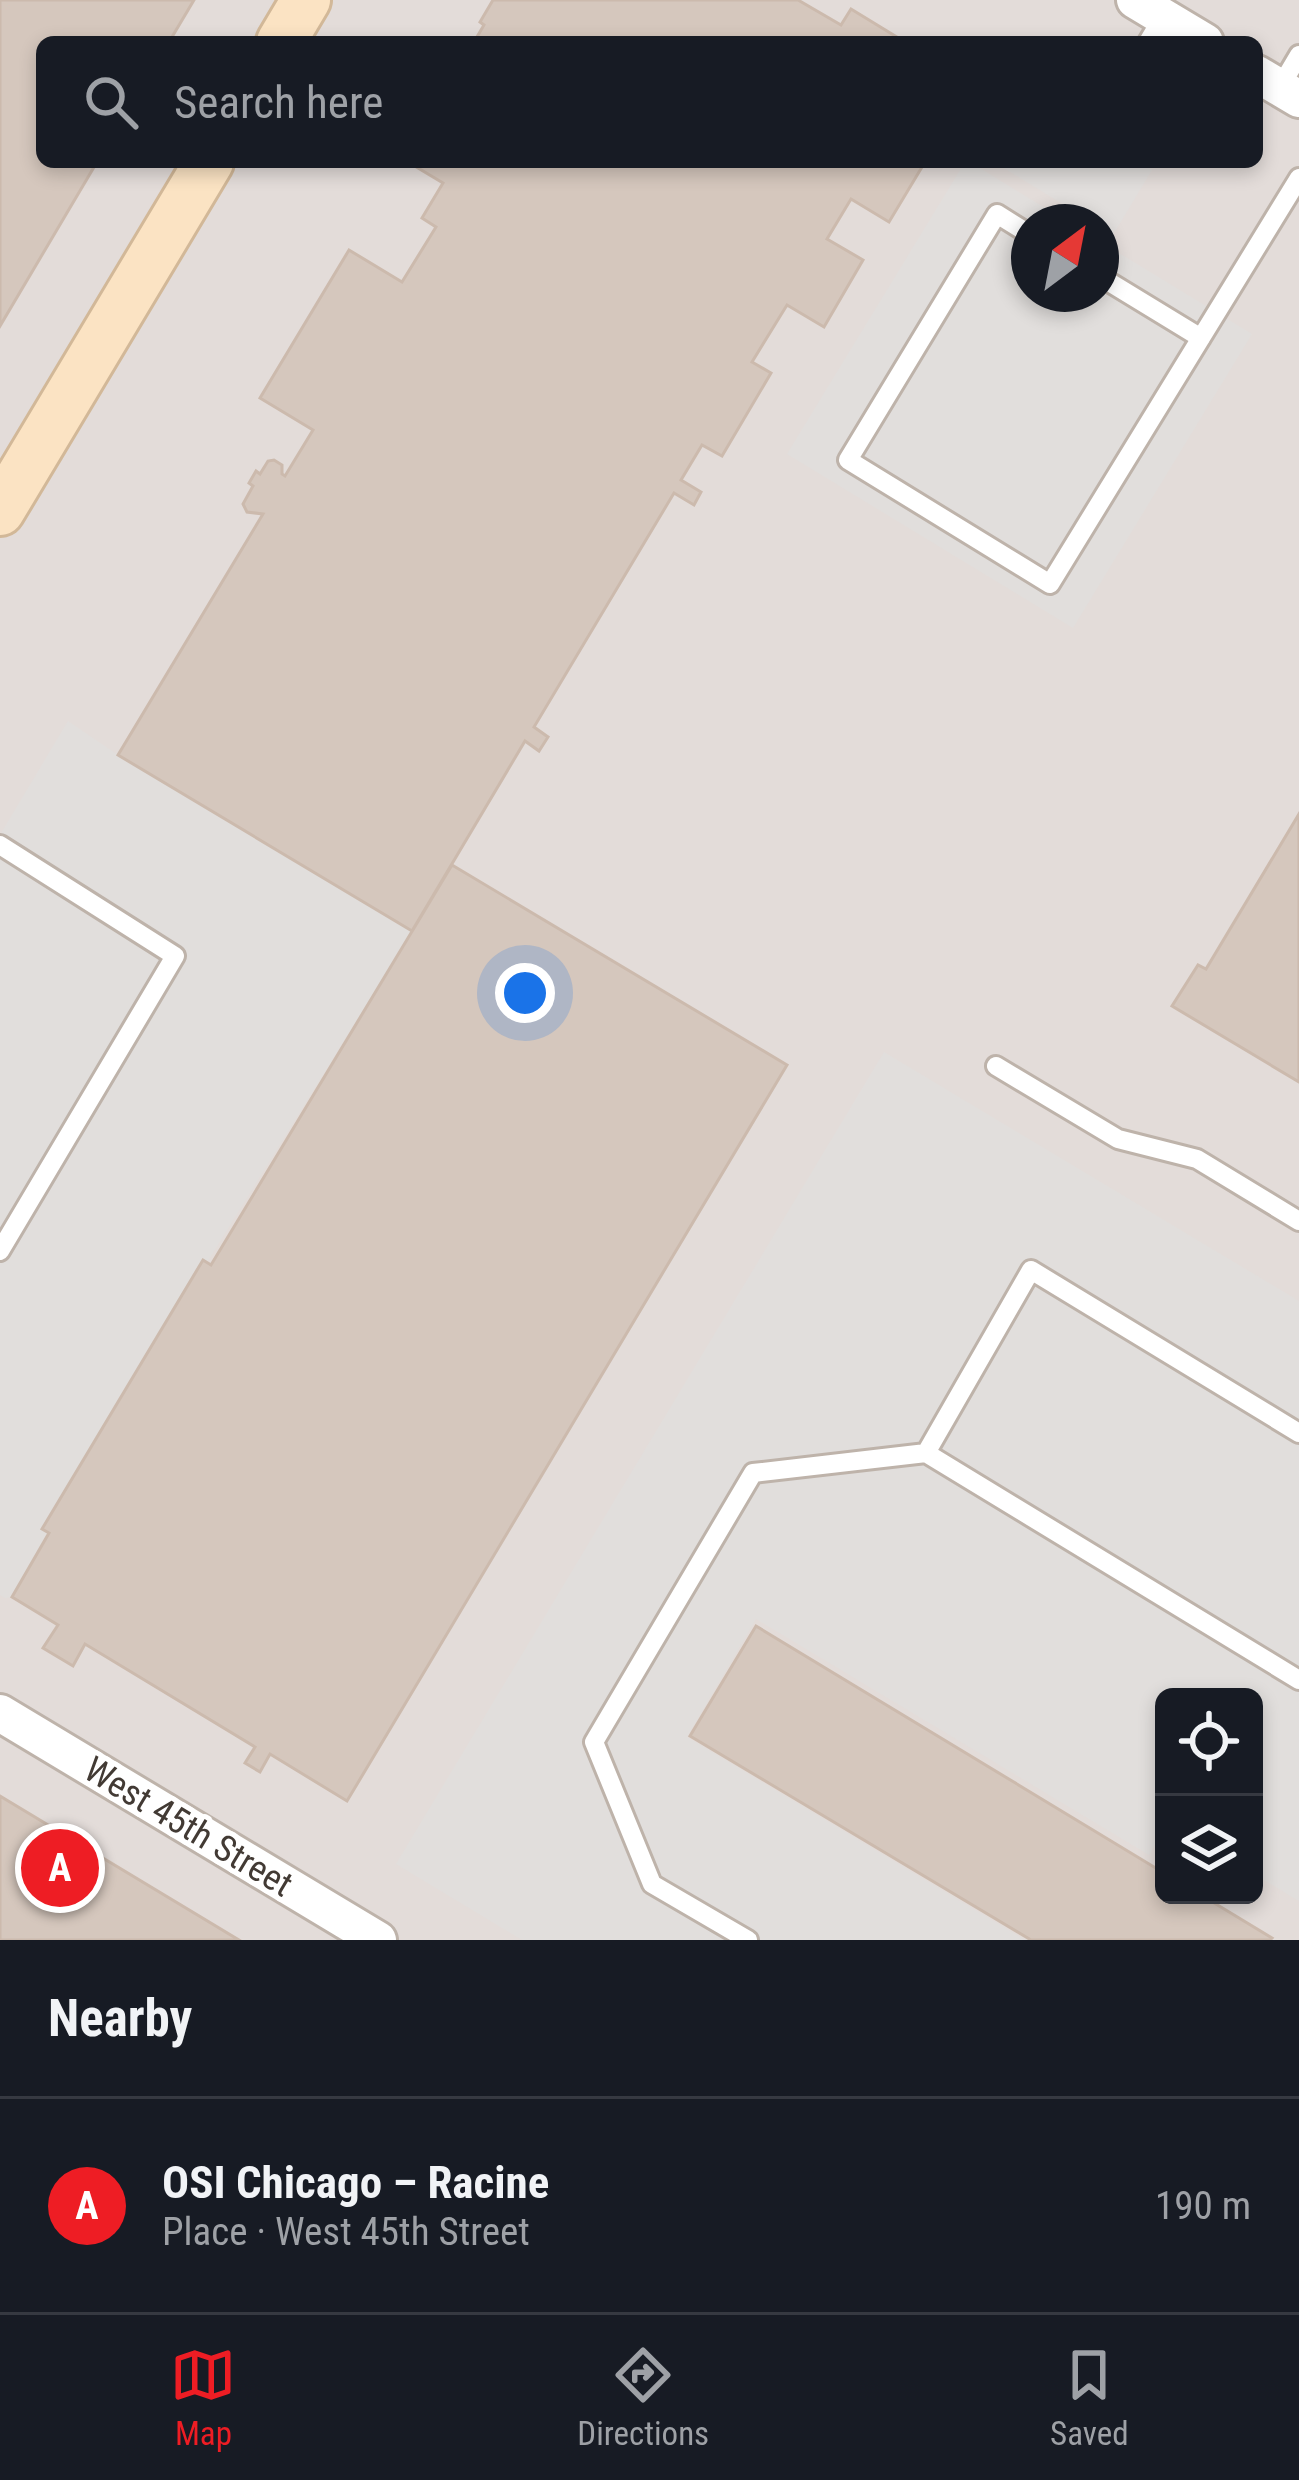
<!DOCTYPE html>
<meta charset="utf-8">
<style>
body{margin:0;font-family:"Roboto Condensed",sans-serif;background:#242831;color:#f1f3f6}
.controls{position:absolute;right:36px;bottom:36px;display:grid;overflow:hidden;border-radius:18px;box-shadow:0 6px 18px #0003}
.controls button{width:108px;height:108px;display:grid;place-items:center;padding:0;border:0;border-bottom:3px solid #363941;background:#171b24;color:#f1f3f6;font:60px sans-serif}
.compass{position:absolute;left:1011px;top:204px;width:108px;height:108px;border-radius:50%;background:#171b24;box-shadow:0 6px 18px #0003;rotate:32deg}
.you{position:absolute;left:525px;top:993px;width:42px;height:42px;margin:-30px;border:9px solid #fff;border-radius:50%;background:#1a73e8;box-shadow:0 0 0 18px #1a73e833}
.badge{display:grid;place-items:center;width:78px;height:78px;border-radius:50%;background:#ee1d24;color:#fff;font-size:39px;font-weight:700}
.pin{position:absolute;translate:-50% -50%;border:6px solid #fff;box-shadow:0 3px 12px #0006}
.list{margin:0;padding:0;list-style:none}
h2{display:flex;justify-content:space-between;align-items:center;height:156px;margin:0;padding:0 48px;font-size:51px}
h2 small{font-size:39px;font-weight:400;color:#9ea1a6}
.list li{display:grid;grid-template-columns:78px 1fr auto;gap:36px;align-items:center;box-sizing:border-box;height:216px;padding:0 48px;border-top:3px solid #363941}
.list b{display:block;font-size:45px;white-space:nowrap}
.list p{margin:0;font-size:39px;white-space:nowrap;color:#9ea1a6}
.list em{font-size:39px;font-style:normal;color:#9ea1a6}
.icon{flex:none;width:66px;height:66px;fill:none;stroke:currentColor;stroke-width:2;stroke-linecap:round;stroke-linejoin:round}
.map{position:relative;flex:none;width:1299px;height:1940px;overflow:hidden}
.search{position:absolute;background:#171b24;box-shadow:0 6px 18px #0003;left:36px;right:36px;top:36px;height:132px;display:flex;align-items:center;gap:30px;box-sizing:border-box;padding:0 42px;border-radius:18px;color:#9ea1a6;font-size:45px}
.sheet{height:372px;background:#171b24}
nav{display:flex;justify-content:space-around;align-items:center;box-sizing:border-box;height:168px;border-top:3px solid #363941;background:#171b24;font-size:33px;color:#9ea1a6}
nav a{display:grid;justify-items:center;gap:6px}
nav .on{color:#ee1d24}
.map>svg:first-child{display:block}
.industrial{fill:#e3dcd9;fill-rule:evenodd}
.parking{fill:#e1dedc}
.building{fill:#d5c7bd;stroke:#ccbaad;stroke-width:3}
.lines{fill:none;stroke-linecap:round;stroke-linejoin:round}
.lane-casing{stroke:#beb3aa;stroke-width:24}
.street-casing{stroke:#beb3aa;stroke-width:42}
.secondary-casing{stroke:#d2b898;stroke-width:54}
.lane{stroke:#fff;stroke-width:18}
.street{stroke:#fff;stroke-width:36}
.secondary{stroke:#fbe3c3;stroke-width:48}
.labels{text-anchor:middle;stroke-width:10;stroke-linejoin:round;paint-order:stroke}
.street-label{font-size:36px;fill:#423a34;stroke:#fff}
</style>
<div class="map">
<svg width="1299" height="1940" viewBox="0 0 1299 1940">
<rect width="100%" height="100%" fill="#f1eae4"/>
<path class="industrial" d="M0,0H1299V1940H0ZM42,42H1257V162H42ZM1029,222H1101V294H1029ZM1164,1697H1254V1895H1164Z"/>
<path class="parking" d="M965,162H970L1068,222H1029V294H1101V242L1252,334L1073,628L787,454Z
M994,162H1140L1152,170L1113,235L1101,227V222H1092Z
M68,721L118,755L412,931L42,1529L49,1533L12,1597L5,1598L0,1595V835Z
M884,1052L1299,1301V1901L1254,1874V1697H1164V1830L1149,1855L756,1619L687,1737L1025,1940H522L396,1864Z"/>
<path class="building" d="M0,0H194L169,42H42V162H97L0,326Z
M493,0H798L841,25L851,9L905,42H474L484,25L480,22Z
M408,162H925L889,222L851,199L827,239L863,260L824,327L787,305L752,362L771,373L722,456L702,445L681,480L701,492L694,505L674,493L534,727L548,737L539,751L525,741L412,931L118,755L263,514L247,512L243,504L253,486L249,483L256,471L260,474L268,461L274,460L282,465V474L285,476L313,430L260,398L349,250L402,282L436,227L422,218L443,183Z
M1299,814V1082L1172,1006L1198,965L1206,969Z
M452,865L787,1065L347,1801L270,1754L260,1772L245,1763L255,1747L85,1644L73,1666L43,1648L58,1625L12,1597L49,1533L42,1529L203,1260L211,1265Z
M756,1626L1164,1873V1895H1201L1272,1938L1270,1940H1031L690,1736Z
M0,1796L239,1940H0Z"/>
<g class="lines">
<g class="lane-casing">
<path id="lane" d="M1148,42L1163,17
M1280,87L1299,55
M1029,234L997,214L848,460L1050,584L1299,178
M1101,277L1201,338
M0,845L175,956L0,1251
M996,1066L1118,1139L1197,1159L1299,1221
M926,1453L1299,1680
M748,1940L652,1884L594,1742L753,1473L926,1453L1031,1270L1299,1433"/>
</g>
<g class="street-casing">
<path id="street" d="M1135,0L1205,42
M1257,74L1299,99
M0,1713L378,1940"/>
</g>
<g class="secondary-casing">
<path id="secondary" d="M281,42L306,0
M0,511L209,162"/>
</g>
<use href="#lane" class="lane"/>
<use href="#street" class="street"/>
<use href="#secondary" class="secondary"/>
</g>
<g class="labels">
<g class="street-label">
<text transform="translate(189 1826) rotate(31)" y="13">West 45th Street</text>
</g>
</g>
</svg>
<div class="controls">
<button><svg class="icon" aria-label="locate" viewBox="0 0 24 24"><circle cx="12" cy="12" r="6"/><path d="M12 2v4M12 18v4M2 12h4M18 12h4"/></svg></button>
<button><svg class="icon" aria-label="layers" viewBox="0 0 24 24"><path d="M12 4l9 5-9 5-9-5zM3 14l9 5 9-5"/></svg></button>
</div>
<svg class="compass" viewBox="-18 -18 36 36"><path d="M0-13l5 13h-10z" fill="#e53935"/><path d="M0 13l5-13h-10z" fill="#9ea1a6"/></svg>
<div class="you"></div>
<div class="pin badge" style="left:60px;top:1868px">A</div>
<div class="search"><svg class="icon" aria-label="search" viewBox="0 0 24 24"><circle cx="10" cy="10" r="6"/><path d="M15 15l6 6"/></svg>Search here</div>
</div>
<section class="sheet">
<h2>Nearby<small></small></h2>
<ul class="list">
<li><span class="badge">A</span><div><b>OSI Chicago – Racine</b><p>Place · West 45th Street</p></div><em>190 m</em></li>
</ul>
</section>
<nav>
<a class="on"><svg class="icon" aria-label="map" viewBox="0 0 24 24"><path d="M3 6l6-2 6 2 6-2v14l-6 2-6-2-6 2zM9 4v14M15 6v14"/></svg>Map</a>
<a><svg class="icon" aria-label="directions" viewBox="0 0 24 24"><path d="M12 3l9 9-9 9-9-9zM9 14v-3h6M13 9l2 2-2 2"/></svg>Directions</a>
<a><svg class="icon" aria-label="saved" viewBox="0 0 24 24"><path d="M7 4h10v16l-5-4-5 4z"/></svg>Saved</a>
</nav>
